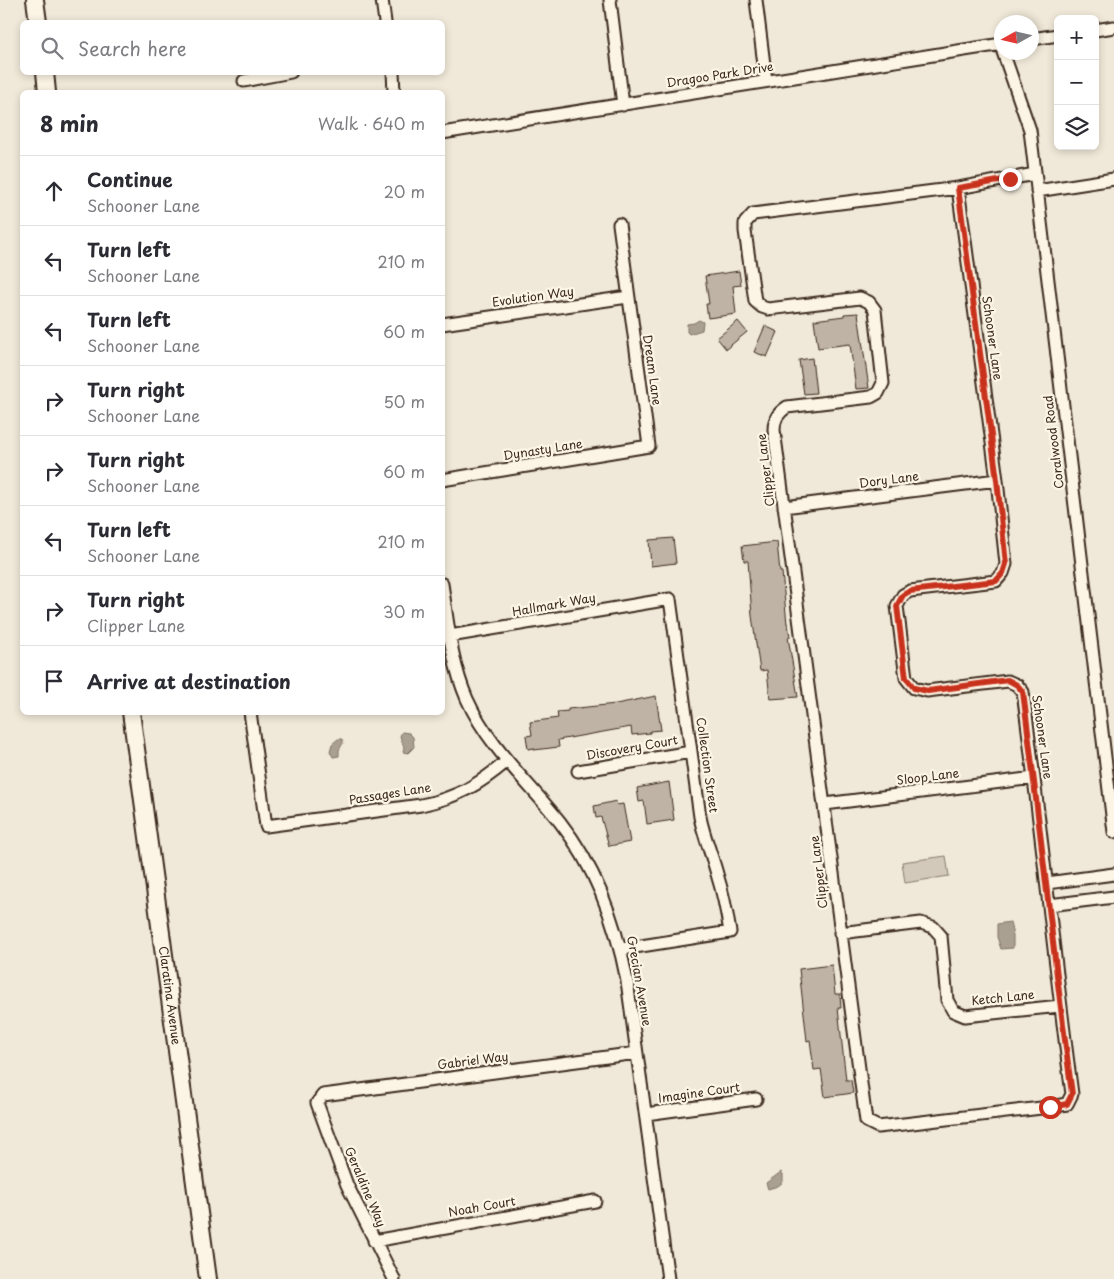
<!DOCTYPE html>
<meta charset="utf-8">
<style>
body{margin:0;font-family:"Playpen Sans",sans-serif;background:#f7f7f7;color:#2b2b33}
.controls{position:absolute;right:15px;top:15px;display:grid;overflow:hidden;border-radius:8px;box-shadow:0 2px 8px #0003}
.controls button{width:45px;height:45px;display:grid;place-items:center;padding:0;border:0;border-bottom:1px solid #e1e1e2;background:#fff;color:#2b2b33;font:25px sans-serif}
.compass{position:absolute;left:994px;top:15px;width:45px;height:45px;border-radius:50%;background:#fff;box-shadow:0 2px 8px #0003;rotate:262deg}
.stop{position:absolute;width:15px;height:15px;margin:-11px;border:4px solid #c8321e;border-radius:50%;background:#fff}
.stop.end{background:#c8321e;border-color:#fff;box-shadow:0 1px 5px #0008}
.list{margin:0;padding:0;list-style:none}
h2{display:flex;justify-content:space-between;align-items:center;height:65px;margin:0;padding:0 20px;font-size:21px}
h2 small{font-size:16px;font-weight:400;color:#7c7c81}
.list li{display:grid;grid-template-columns:32px 1fr auto;gap:15px;align-items:center;box-sizing:border-box;height:70px;padding:0 20px;border-top:1px solid #e1e1e2}
.list b{display:block;font-size:19px;white-space:nowrap}
.list p{margin:0;font-size:16px;white-space:nowrap;color:#7c7c81}
.list em{font-size:16px;font-style:normal;color:#7c7c81}
.icon{flex:none;width:28px;height:28px;fill:none;stroke:currentColor;stroke-width:2;stroke-linecap:round;stroke-linejoin:round}
.map{position:relative;flex:none;width:1114px;height:1279px;overflow:hidden}
.search{position:absolute;background:#fff;box-shadow:0 2px 8px #0003;left:20px;top:20px;width:425px;height:55px;display:flex;align-items:center;gap:12px;box-sizing:border-box;padding:0 18px;border-radius:8px;color:#7c7c81;font-size:19px}
.panel{position:absolute;background:#fff;box-shadow:0 2px 8px #0003;left:20px;top:90px;width:425px;height:625px;border-radius:8px}
.map>svg:first-child{display:block}
.green{fill:#d2c9ba;stroke:#867a6c}
.water{fill:#aaa091;stroke:#7e7163}
.building{fill:#beb3a4;stroke:#3b2a1e}
.lines{fill:none;stroke-linecap:round;stroke-linejoin:round}
.street-casing{stroke:#3b2a1e;stroke-width:15}
.secondary-casing{stroke:#3b2a1e;stroke-width:20}
.street{stroke:#fcf5e5;stroke-width:11}
.secondary{stroke:#fcf5e5;stroke-width:16}
.route{stroke:#c8321e;stroke-width:6}
.labels{text-anchor:middle;stroke-width:4.5;stroke-linejoin:round;paint-order:stroke}
.street-label{font-size:12px;fill:#3b2a1e;stroke:#fcf5e5}
</style>
<div class="map">
<svg width="1114" height="1279" viewBox="0 0 1114 1279">
<rect width="100%" height="100%" fill="#f0e9d9"/>
<filter id="ink" filterUnits="userSpaceOnUse"><feTurbulence type="fractalNoise" baseFrequency=".02" numOctaves="2"/><feDisplacementMap in="SourceGraphic" scale="10" xChannelSelector="R" yChannelSelector="G"/><feConvolveMatrix kernelMatrix="1 2 1 2 8 2 1 2 1" color-interpolation-filters="sRGB"/></filter>
<g filter="url(#ink)">
<path class="green" d="M946,856L949,876L905,883L902,862Z"/>
<path class="water" d="M699,320L703,322L702,330L689,334L687,332V324L694,323Z
M402,732L409,733L413,737L414,747L408,753L403,752L404,748L400,736Z
M338,739H342L343,743L339,750V756L333,757L330,751L332,744Z
M1010,922L1013,936V948L1001,949L997,937V924Z
M781,1172L783,1174V1182L778,1186L768,1189L766,1183Z"/>
<path class="building" d="M739,271L741,285L733,286L736,314L708,318L706,304H709L705,276Z
M858,313L869,388L856,389L850,344L818,348L814,320L844,316V314Z
M738,321L747,332L726,349L717,338Z
M765,326L778,332L767,357L754,352Z
M812,358L816,393L804,394L799,360Z
M673,538L676,563L651,566L649,540Z
M777,542L780,572H782L787,624H788L790,637H788L798,697L770,699L767,670L760,671L752,616L748,561H744L742,546Z
M656,696L661,730L650,731V733L632,735L631,727L558,740L559,747L534,750V748L528,749L526,736L532,735L530,722L558,718L557,712L568,711V709L616,704Z
M669,782L674,820L647,824L644,801L639,802L637,788Z
M616,801L617,805L623,804L630,842L609,846L601,817L596,818L594,806Z
M832,965L835,994H840L841,1008H838L846,1080H851L853,1093L825,1097L821,1069L814,1070L810,1040L807,1041L799,969Z"/>
<g class="lines">
<g class="street-casing">
<path id="street" d="M382,0L385,22
M610,0L623,105
M756,0L766,81
M1095,30L1114,27
M1032,39L1058,35
M1003,52L1030,130L1114,832
M393,72L394,92
M244,81L291,72
M442,133L1002,44
M958,188L997,480L1006,564L1003,573L996,581L910,591L903,595L897,606L906,678L914,688L927,691L1008,681L1017,685L1023,692C1041,826 1054,960 1072,1094L1067,1104L1050,1107L878,1127L866,1121L774,430C774,419 778,413 787,407L871,397L878,393L883,383L875,310L869,302L860,298L768,309L762,307L755,301L745,231V223L753,214L958,188L1035,174
M1037,191L1114,179
M442,324L628,297
M442,480L649,446L619,224
M784,507L997,480
M442,584C448,623 451,662 467,699C488,746 528,782 560,822C597,869 616,923 627,981L668,1279
M444,637L670,599L700,817C704,837 712,855 717,874C723,893 727,913 730,932L622,949
M250,712L266,826L421,805C457,798 480,784 507,761
M578,771L691,752
M825,804L1034,778
M1047,883L1114,874
M1049,905L1114,897
M840,933L921,923L933,927L941,936L947,1000L953,1011L965,1016L1060,1006
M646,1114L756,1099
M374,1241L595,1201
M394,1279L347,1185L317,1103L323,1095L637,1053"/>
</g>
<g class="secondary-casing">
<g id="secondary">
<path d="M35,0L38,22"/>
<path d="M45,72L47,92"/>
<path id="s1" d="M131,712L208,1279"/>
</g>
</g>
<use href="#street" class="street"/>
<use href="#secondary" class="secondary"/>
</g>
</g>
<g class="lines" filter="url(#ink)">
<path class="route" d="M1010,179L958,188L997,480L1006,564L1003,573L996,581L910,591L903,595L897,606L906,678L914,688L928,691L1008,680L1017,685L1023,692C1040,826 1054,960 1072,1094L1067,1104L1050,1107"/>
</g>
<g class="labels">
<g class="street-label">
<text transform="translate(720 75) rotate(-9)" y="4">Dragoo Park Drive</text>
<text transform="translate(533 297) rotate(-8)" y="4">Evolution Way</text>
<text transform="translate(992 338) rotate(82)" y="4">Schooner Lane</text>
<text transform="translate(652 370) rotate(82)" y="4">Dream Lane</text>
<text transform="translate(1054 442) rotate(-97)" y="4">Coralwood Road</text>
<text transform="translate(543 450) rotate(-9)" y="4">Dynasty Lane</text>
<text transform="translate(766 470) rotate(-97)" y="4">Clipper Lane</text>
<text transform="translate(889 480) rotate(-7)" y="4">Dory Lane</text>
<text transform="translate(554 605) rotate(-10)" y="4">Hallmark Way</text>
<text transform="translate(1042 737) rotate(82)" y="4">Schooner Lane</text>
<text transform="translate(632 748) rotate(-10)" y="4">Discovery Court</text>
<text transform="translate(707 765) rotate(82)" y="4">Collection Street</text>
<text transform="translate(928 777) rotate(-7)" y="4">Sloop Lane</text>
<text transform="translate(390 794) rotate(-9)" y="4">Passages Lane</text>
<text transform="translate(819 872) rotate(-97)" y="4">Clipper Lane</text>
<text transform="translate(639 981) rotate(80)" y="4">Grecian Avenue</text>
<text dy="4" stroke="none"><textPath href="#s1" startOffset="286">Claratina Avenue</textPath></text>
<text transform="translate(1003 998) rotate(-6)" y="4">Ketch Lane</text>
<text transform="translate(473 1061) rotate(-7)" y="4">Gabriel Way</text>
<text transform="translate(699 1093) rotate(-8)" y="4">Imagine Court</text>
<text transform="translate(365 1187) rotate(67)" y="4">Geraldine Way</text>
<text transform="translate(482 1207) rotate(-10)" y="4">Noah Court</text>
</g>
</g>
</svg>
<div class="controls">
<button>+</button>
<button>−</button>
<button><svg class="icon" aria-label="layers" viewBox="0 0 24 24"><path d="M12 4l9 5-9 5-9-5zM3 14l9 5 9-5"/></svg></button>
</div>
<svg class="compass" viewBox="-18 -18 36 36"><path d="M0-13l5 13h-10z" fill="#e53935"/><path d="M0 13l5-13h-10z" fill="#7c7c81"/></svg>
<div class="stop" style="left:1050px;top:1107px"></div>
<div class="stop end" style="left:1010px;top:179px"></div>
<div class="search"><svg class="icon" aria-label="search" viewBox="0 0 24 24"><circle cx="10" cy="10" r="6"/><path d="M15 15l6 6"/></svg>Search here</div>
<section class="panel">
<h2>8 min<small>Walk · 640 m</small></h2>
<ul class="list">
<li><svg class="icon" aria-label="ahead" viewBox="0 0 24 24"><path d="M12 20V5M6 11l6-6 6 6"/></svg><div><b>Continue</b><p>Schooner Lane</p></div><em>20 m</em></li>
<li><svg class="icon" aria-label="left" viewBox="0 0 24 24"><path d="M17 20v-9H6M10 6l-5 5 5 5"/></svg><div><b>Turn left</b><p>Schooner Lane</p></div><em>210 m</em></li>
<li><svg class="icon" aria-label="left" viewBox="0 0 24 24"><path d="M17 20v-9H6M10 6l-5 5 5 5"/></svg><div><b>Turn left</b><p>Schooner Lane</p></div><em>60 m</em></li>
<li><svg class="icon" aria-label="right" viewBox="0 0 24 24"><path d="M7 20v-9h11M14 6l5 5-5 5"/></svg><div><b>Turn right</b><p>Schooner Lane</p></div><em>50 m</em></li>
<li><svg class="icon" aria-label="right" viewBox="0 0 24 24"><path d="M7 20v-9h11M14 6l5 5-5 5"/></svg><div><b>Turn right</b><p>Schooner Lane</p></div><em>60 m</em></li>
<li><svg class="icon" aria-label="left" viewBox="0 0 24 24"><path d="M17 20v-9H6M10 6l-5 5 5 5"/></svg><div><b>Turn left</b><p>Schooner Lane</p></div><em>210 m</em></li>
<li><svg class="icon" aria-label="right" viewBox="0 0 24 24"><path d="M7 20v-9h11M14 6l5 5-5 5"/></svg><div><b>Turn right</b><p>Clipper Lane</p></div><em>30 m</em></li>
<li><svg class="icon" aria-label="arrive" viewBox="0 0 24 24"><path d="M6 21V4h12l-3 4 3 4H6"/></svg><div><b>Arrive at destination</b></div></li>
</ul>
</section>
</div>
